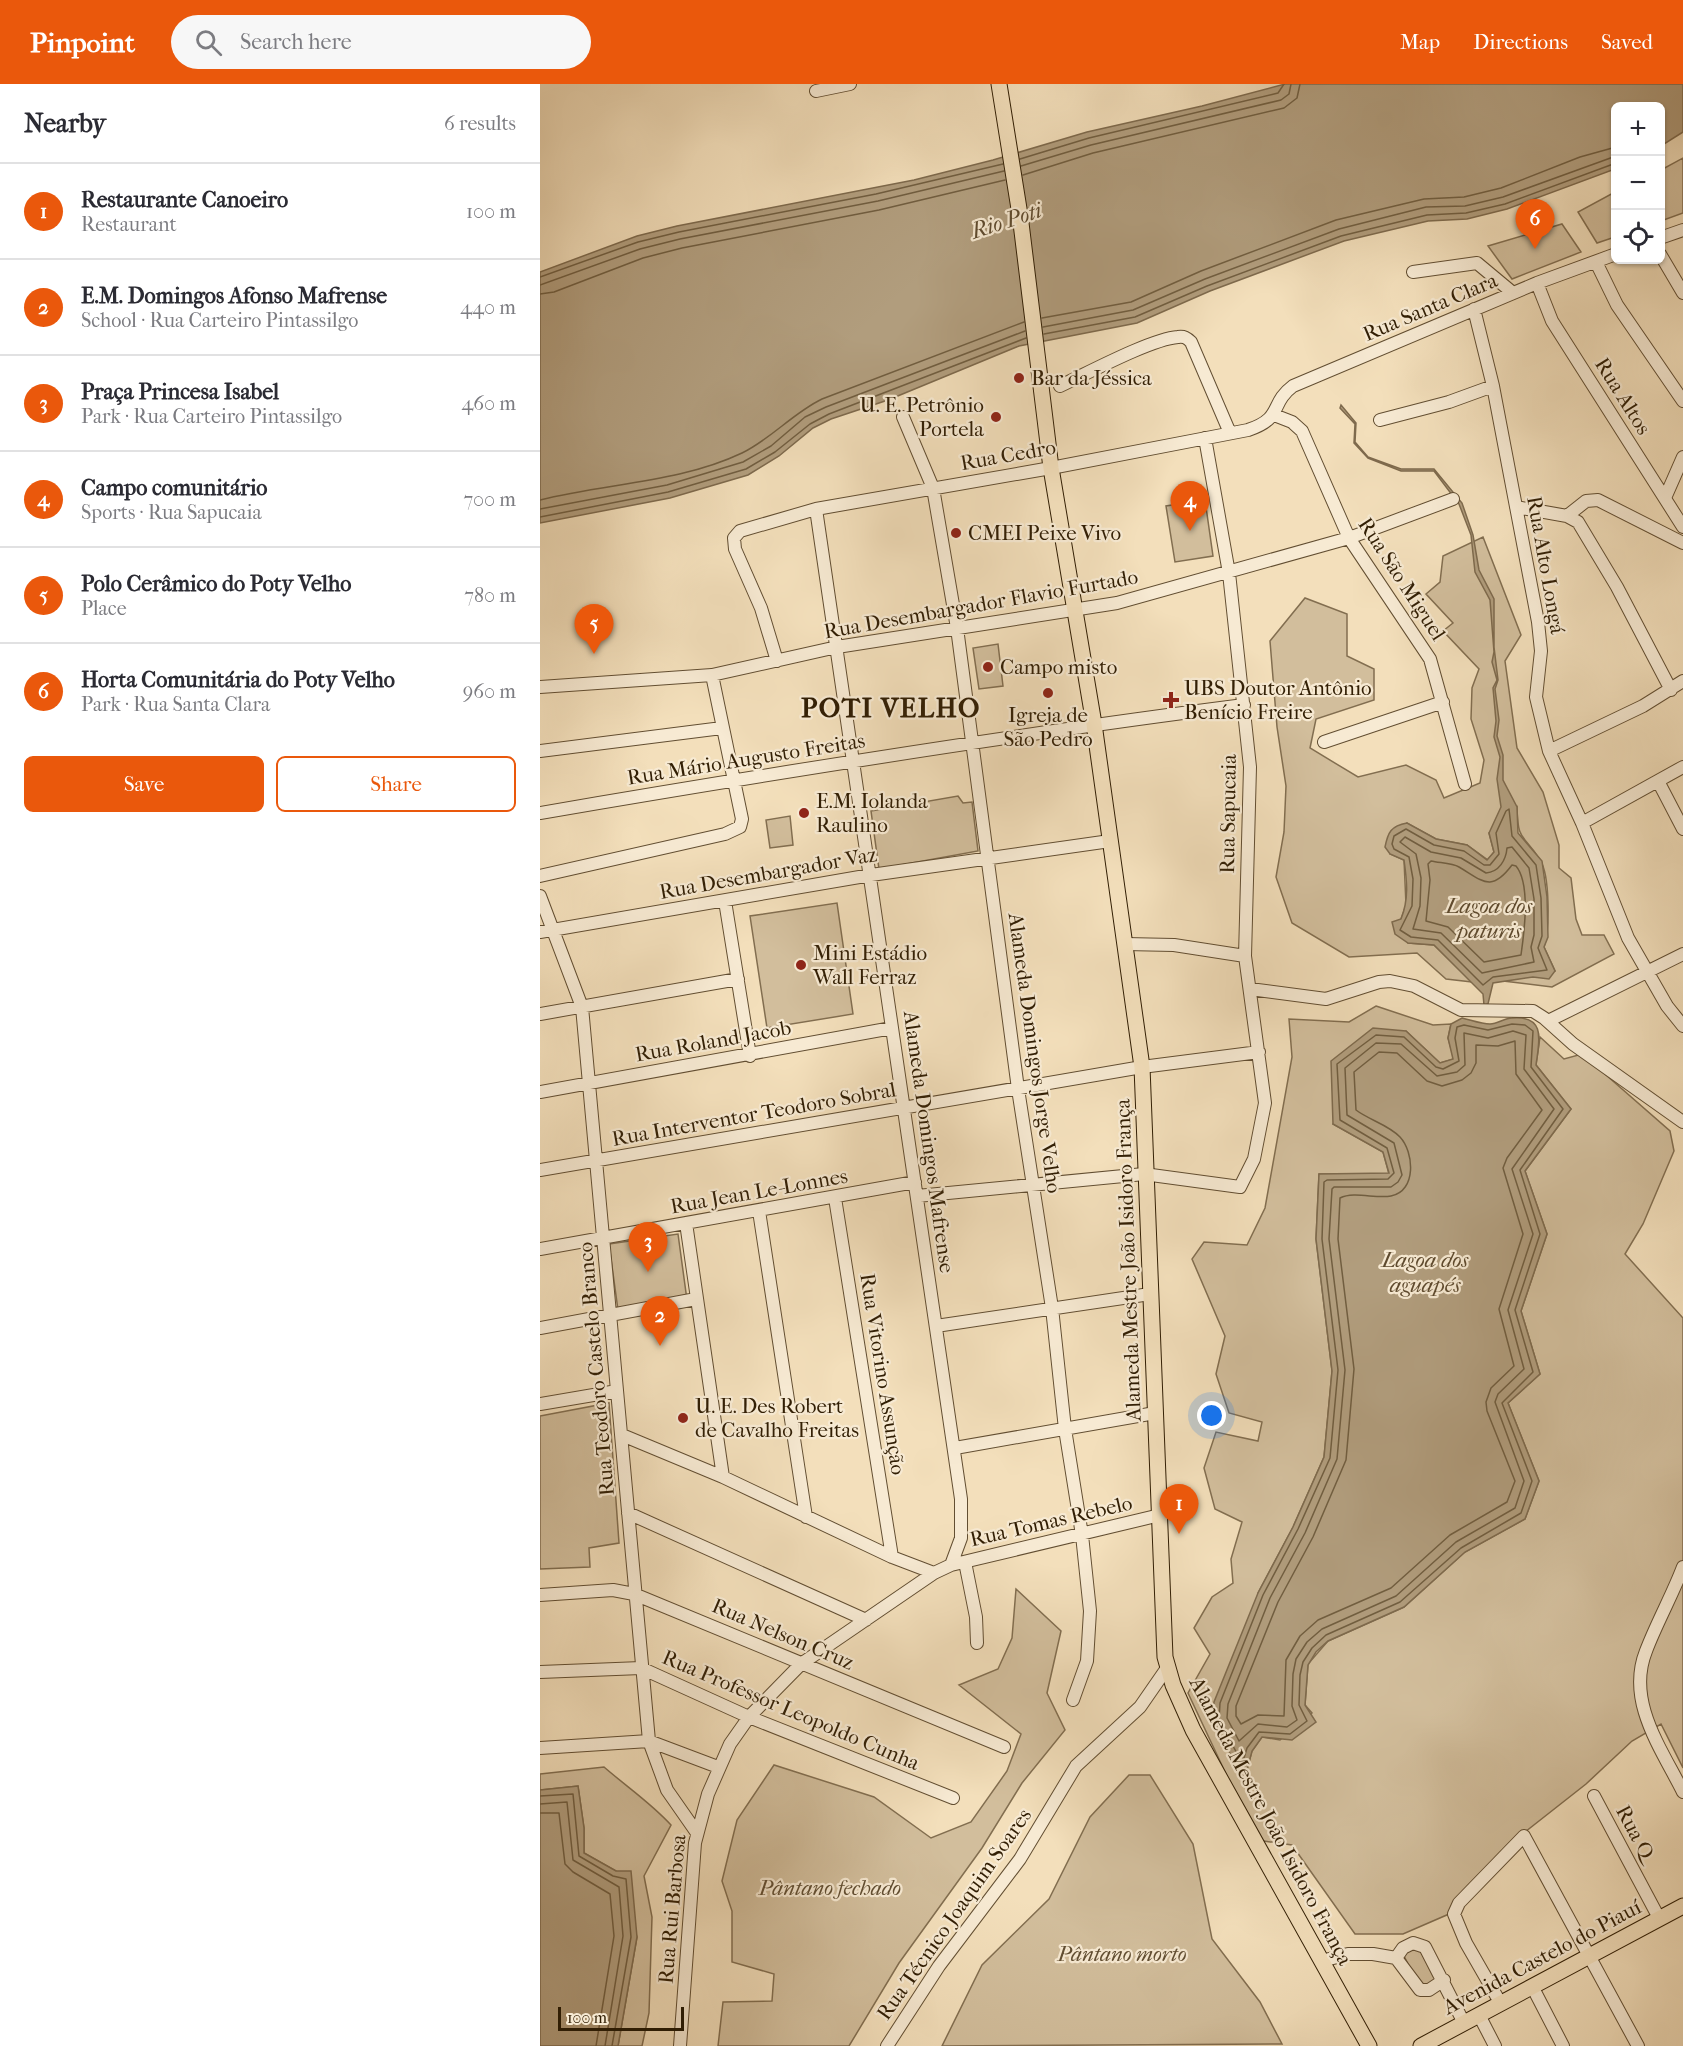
<!DOCTYPE html>
<meta charset="utf-8">
<style>
body{margin:0;font-family:"IM FELL French Canon",serif;background:#f7f7f7;color:#2b2b33}
.controls{position:absolute;right:18px;top:18px;display:grid;overflow:hidden;border-radius:9px;box-shadow:0 2px 4px #0004}
.controls button{width:54px;height:54px;display:grid;place-items:center;padding:0;border:0;border-bottom:2px solid #e1e1e2;background:#fff;color:#2b2b33;font:30px sans-serif}
.scale{position:absolute;left:18px;bottom:15px;width:126px;box-sizing:border-box;padding-left:6px;border:3px solid #311e04;border-top:0;font-size:16px;line-height:21px;white-space:nowrap;color:#311e04;-webkit-text-stroke:4px #f7ead3;paint-order:stroke}
.you{position:absolute;left:672px;top:1332px;width:21px;height:21px;margin:-15px;border:4px solid #fff;border-radius:50%;background:#1a73e8;box-shadow:0 0 0 9px #1a73e833}
.badge{display:grid;place-items:center;width:39px;height:39px;border-radius:50%;background:#ea580c;color:#fff;font-size:20px;font-weight:700}
.pin{position:absolute;translate:-50% -50px;filter:drop-shadow(0 2px 3px #0008)}
.pin::after{content:'';position:absolute;top:32px;width:21px;height:18px;background:inherit;clip-path:polygon(0 0,100% 0,50% 100%)}
.list{margin:0;padding:0;list-style:none}
h2{display:flex;justify-content:space-between;align-items:center;height:78px;margin:0;padding:0 24px;font-size:26px}
h2 small{font-size:20px;font-weight:400;color:#7c7c81}
.list li{display:grid;grid-template-columns:39px 1fr auto;gap:18px;align-items:center;box-sizing:border-box;height:96px;padding:0 24px;border-top:2px solid #e1e1e2}
.list b{display:block;font-size:22px;white-space:nowrap}
.list p{margin:0;font-size:20px;white-space:nowrap;color:#7c7c81}
.list em{font-size:20px;font-style:normal;color:#7c7c81}
.actions{display:flex;gap:12px;padding:18px 24px}
.actions a{flex:1;padding:14px 0;border:2px solid #ea580c;border-radius:9px;text-align:center;font-size:21px;color:#ea580c}
.actions .main{background:#ea580c;color:#fff}
.icon{flex:none;width:33px;height:33px;fill:none;stroke:currentColor;stroke-width:2;stroke-linecap:round;stroke-linejoin:round}
.map{position:relative;flex:none;width:1143px;height:1962px;overflow:hidden}
header{display:flex;align-items:center;gap:36px;box-sizing:border-box;height:84px;padding:0 30px;background:#ea580c;color:#fff}
header strong{font-size:28px}
nav{display:flex;gap:33px;margin-inline-start:auto;font-size:21px}
.search{width:420px;height:54px;background:#f7f7f7;display:flex;align-items:center;gap:15px;box-sizing:border-box;padding:0 21px;border-radius:33px;color:#7c7c81;font-size:22px}
main{display:flex}
aside{flex:1;background:#fff}
.map>svg:first-child{display:block}
.green{fill:#d2be9c;stroke:#826e50;stroke-width:1.5}
.water{fill:#b19d7d;stroke:#7e6a4d;stroke-width:1.5}
.lines{fill:none;stroke-linecap:round;stroke-linejoin:round}
.shore{stroke:#715e40;stroke-width:1.5}
.minor-casing{stroke:#624e32;stroke-width:14}
.major-casing{stroke:#311e04;stroke-width:17}
.minor{stroke:#f7ead3;stroke-width:12}
.major{stroke:#f3dfbb;stroke-width:15}
.poi-dot{fill:#8f2418;stroke:#f7ead3;stroke-width:2}
.labels{text-anchor:middle;stroke-width:4.5;stroke-linejoin:round;paint-order:stroke}
.street-label{font-size:21px;fill:#311e04;stroke:#f7ead3}
.poi-label{font-size:21px;fill:#311e04;stroke:#f7ead3;text-anchor:start}
.park-label{font-size:21px;font-style:italic;fill:#614e32;stroke:#f7ead3}
.water-label{font-size:22px;font-style:italic;fill:#5e4a2e;stroke:#f7ead3}
.district-label{font-size:27px;font-weight:bold;letter-spacing:1.5px;fill:#311e04;stroke:#f7ead3}
</style>
<header>
<strong>Pinpoint</strong>
<div class="search"><svg class="icon" aria-label="search" viewBox="0 0 24 24"><circle cx="10" cy="10" r="6"/><path d="M15 15l6 6"/></svg>Search here</div>
<nav><a>Map</a><a>Directions</a><a>Saved</a></nav>
</header>
<main>
<aside>
<h2>Nearby<small>6 results</small></h2>
<ul class="list">
<li><span class="badge">1</span><div><b>Restaurante Canoeiro</b><p>Restaurant</p></div><em>100 m</em></li>
<li><span class="badge">2</span><div><b>E.M. Domingos Afonso Mafrense</b><p>School · Rua Carteiro Pintassilgo</p></div><em>440 m</em></li>
<li><span class="badge">3</span><div><b>Praça Princesa Isabel</b><p>Park · Rua Carteiro Pintassilgo</p></div><em>460 m</em></li>
<li><span class="badge">4</span><div><b>Campo comunitário</b><p>Sports · Rua Sapucaia</p></div><em>700 m</em></li>
<li><span class="badge">5</span><div><b>Polo Cerâmico do Poty Velho</b><p>Place</p></div><em>780 m</em></li>
<li><span class="badge">6</span><div><b>Horta Comunitária do Poty Velho</b><p>Park · Rua Santa Clara</p></div><em>960 m</em></li>
</ul>
<div class="actions"><a class="main">Save</a><a>Share</a></div>
</aside>
<div class="map">
<svg width="1143" height="1962" viewBox="0 0 1143 1962">
<rect width="100%" height="100%" fill="#f3dfbb"/>
<filter id="stains"><feTurbulence type="fractalNoise" baseFrequency=".00333" numOctaves="4"/><feColorMatrix values="0 0 0 0 .2 0 0 0 0 .09 0 0 0 0 .02 0 0 0 .5 -.17"/></filter>
<radialGradient id="worn" r=".72"><stop offset=".6" stop-color="#630" stop-opacity="0"/><stop offset="1" stop-color="#630" stop-opacity=".3"/></radialGradient>
<path class="green" d="M1143,74V129L1121,137V86Z
M1075,108V153L1057,159L1038,128Z
M1022,140L1041,168L972,195L948,162Z
M665,416L673,472L635,478L626,422Z
M943,453L981,551L965,577L977,664L1003,708L1019,761V784L1031,794L1036,835L1042,851H1064L1074,870L1012,903L963,897L1015,887L1004,863C1010,846 1010,791 1000,776C983,748 978,760 977,723L949,749L954,768L948,776L927,761L896,755L867,739L850,770L864,776L866,821L861,835L868,859L894,861L932,898L906,895L877,869L809,873L752,839L736,793L744,748L746,702L737,643L730,557L765,514L807,530V572L834,585V616L776,635L770,664L818,693L866,681L896,696L904,714L940,699L944,676L931,635L932,604L939,585L903,547L913,539L886,510L900,498L903,472Z
M458,560L463,602L439,605L433,564Z
M418,712L423,719L432,718L438,767L339,785L331,727Z
M250,732L253,761L230,764L226,736Z
M297,819L313,930L227,944L210,832Z
M836,922L893,941L911,940L908,954L914,975L900,979L866,947L793,1040L843,1068L849,1090H779L776,1155L792,1287L784,1373L753,1443L718,1509L704,1697L712,1667L722,1653L740,1656L772,1629L765,1621L768,1580L788,1557L864,1523L925,1468L985,1435L999,1397L968,1319L1000,1290L981,1227L1007,1150L985,1087L1031,1025L996,981L1000,953L1024,975L1042,970L1130,1047L1134,1067L1103,1140L1085,1170L1143,1234V1684L1121,1640L1092,1657L1046,1700L985,1748L909,1830L863,1850H815L752,1761L717,1756L648,1609L670,1570L654,1544L672,1513L693,1499L691,1475L702,1438L675,1425L664,1384L676,1348L718,1357L722,1338L689,1329L676,1290L685,1252L652,1175L664,1158L707,1161L725,1124L752,973L749,935L809,938Z
M138,1150L147,1216L78,1226L69,1160Z
M69,1319L79,1459L49,1464L50,1483L0,1485V1332Z
M476,1505L521,1547L507,1609L525,1646L482,1699L442,1764L359,1879L309,1962H178L183,1918L232,1917L234,1890L192,1878V1827L182,1797L197,1736L234,1681L334,1713L391,1754L431,1738L467,1687L481,1650L419,1601L458,1585L472,1554Z
M64,1683C87,1703 111,1719 131,1741L104,1792L112,1833L109,1929L102,1962H78L97,1853L76,1787L44,1769V1744L38,1702L0,1706V1690Z
M589,1691H610L653,1760L672,1855L720,1918L742,1960L402,1962L442,1881L509,1815L550,1733Z
M879,1864L896,1894L892,1900L880,1903L864,1872L868,1867Z"/>
<path class="water" d="M745,0H1143V48L1121,62L1120,22H1076L1075,85L967,125L927,135L888,137L804,157L670,207L597,239L479,262L348,316L291,335L273,344L239,372L208,391L130,414L0,439V188L97,152L137,142L374,96L453,76L547,48L662,22Z
M801,321L816,339L815,358L828,373L861,385H894L922,419L933,451L939,486L954,515V563L958,596L955,605L959,636L957,652L963,671V696L977,723L978,749L1002,777L1007,813L1008,853L1004,863L1015,887L1009,895L993,893L953,899L948,920L944,921L943,910L894,861L868,859L855,850L852,838L861,835C869,815 867,797 864,776L850,770L845,763C848,748 851,742 867,739L896,755L927,761L947,776L954,768L949,749L961,723L957,695L960,673L954,653L956,637L953,604L957,596L952,578L954,568L950,516L935,488L931,451L919,420L894,387H861L828,374L814,359L815,340L800,324Z
M922,934C931,936 941,940 950,940C958,940 964,934 972,934C1007,931 999,958 996,981L1031,1025L985,1087L1007,1150L981,1227L1000,1290L968,1319L999,1397L985,1435L925,1468L864,1523L788,1557L776,1568L768,1581L765,1621L776,1638L752,1656L722,1653L712,1667L704,1697L673,1636L674,1618L718,1509L753,1443L784,1373L792,1287L776,1155L779,1090L849,1089L843,1068L793,1040L791,977L833,944L866,947L900,979L913,975L908,954L911,940Z
M38,1702L44,1744V1769L76,1787H91L97,1853L78,1962H0V1706Z"/>
<g class="lines">
<path class="shore" d="M480,75L549,54L738,9L744,0
M481,82L551,61L741,16L749,10L751,0
M483,91L553,69L744,24L757,14L760,0
M0,193L98,158L139,148L336,110L463,80
M0,201L100,165L140,155L338,117L464,87
M0,210L14,208L103,174L142,164L339,126L465,96
M502,234L591,218L661,187L796,136L884,115L924,113L961,104L1040,73L1076,63
M503,243L593,226L665,195L799,145L886,123L925,122L963,113L1076,72
M504,250L595,233L667,202L801,152L887,131L926,129L965,120L1076,79
M0,416C66,399 139,399 202,369C231,355 253,329 282,315L484,238
M0,425L127,401L203,378L231,362L265,333L286,323L485,247
M0,433L128,408L206,385L235,368L270,340L289,330L486,254
M969,725L972,752L996,781L1001,814L1002,852L998,864L1007,886L953,893L943,901L898,856L871,853L860,846L872,822L873,795L869,773L854,765L852,760L854,752L866,745L894,761L924,767L944,781H950L959,770L956,749L966,727Z
M865,753L891,768L921,774L946,789C959,788 966,776 967,764L972,763L989,784L994,815V851L991,863L994,878L942,889L901,849L873,845L880,822L881,794L876,770L860,758Z
M891,777C900,779 912,779 919,783C943,797 951,809 972,781L976,782C991,800 984,850 981,871L944,878L908,843L886,837L890,796L888,780Z
M972,940L985,941L993,947L991,983L1023,1025L980,1086L1000,1150L975,1226L993,1288L962,1319L992,1397L981,1429L921,1464L860,1518L786,1551L772,1564L763,1578L760,1591L759,1621L767,1637L750,1650L719,1648L707,1664L704,1674L700,1675L679,1636L680,1619L723,1511L758,1445L790,1374L798,1286L782,1155L784,1098L787,1096L848,1095L854,1089L847,1064L800,1036L797,980L836,951L864,953L896,983L903,985L919,977L915,954L917,943L924,941L948,946Z
M973,947L986,951L984,985L1014,1025L972,1085L993,1150L968,1226L984,1285L958,1310L955,1318L984,1397L975,1424L916,1458L856,1512L782,1545L767,1558L756,1575L753,1590L752,1622L757,1636L747,1643L718,1640L699,1657L687,1634L688,1620L730,1514L765,1449L797,1375L805,1286L789,1155L792,1105L794,1103H851L858,1098L862,1091L854,1059L807,1031L805,984L836,959L861,960L897,992L917,988L925,981L924,949L948,954Z
M975,957L976,990L1002,1026L967,1074L963,1084L983,1150L959,1225L974,1282L951,1304L946,1318L947,1327L975,1397L967,1418L910,1451L851,1504L778,1536L760,1552L746,1576L744,1632L718,1631L701,1640L696,1632V1622L738,1518L773,1453L806,1376L814,1285L798,1155L800,1114C814,1107 836,1115 851,1112C877,1107 874,1068 860,1053C849,1041 829,1036 816,1026L814,988L839,968L857,969L887,997L902,1002L922,996L931,989L936,979V961L958,962Z
M0,1712L33,1710L39,1772L73,1792L86,1795L91,1853L72,1962
M0,1720L27,1718L33,1776L79,1803L83,1852L65,1962
M0,1729H19L25,1780L33,1788L70,1810L74,1852L56,1962"/>
<g class="minor-casing">
<path id="minor" d="M276,7L310,0
M1120,154L1143,146
M1120,170L1143,209
M1056,178L1077,221L1143,317
M873,188L937,179L973,209
M997,199L1012,237L1143,443
M934,225L953,302L998,538L1001,567L996,613L1009,667L1042,739L1088,854L1127,922L1143,942
M520,302C548,289 611,255 638,253C644,252 647,254 651,258L690,349
M734,331L752,338L762,347L809,454L890,575L925,700
M363,333L393,404L417,544L478,1005L512,1224L525,1345L542,1451L550,1527L547,1577L533,1616
M840,336L909,318L953,302
M1125,414L1143,373
M976,423L1027,432L1038,438L1077,503L1131,606
M276,425L421,1415V1454L411,1481
M1027,432L1046,417L1058,416L1143,459
M237,577L221,524L195,465L194,454L200,447L276,425L511,384L708,346C744,334 729,320 753,302L997,199L1076,170
M0,603L172,591L297,563L577,519L809,454L913,415
M784,658L903,618
M0,667L182,644
M1009,667L1103,622L1143,597
M1118,697L1143,745
M0,729C234,689 468,651 704,621
M1042,739L1143,683
M0,792L185,750L200,743L202,735L172,591
M0,812L42,923L109,1657L127,1706L157,1749
M185,817L210,972
M0,848L331,791L570,757
M585,860L634,861L705,872
M710,905L786,915L839,898L850,897L874,902L921,926L993,927L1004,934L1033,960L1143,1038
M0,930L198,895
M1008,937L1143,870
M0,1008L352,944
M0,1086L602,983L719,968
M377,1112L604,1090L700,1103L714,1075L725,1019L705,872L710,683L689,489L665,354
M295,1114L352,1473
M219,1127L266,1433
M146,1139L183,1393
M0,1165L375,1098
M396,1242L610,1210
M0,1244L156,1215
M0,1320L77,1307
M82,1351L183,1393L352,1473L394,1489
M415,1364L615,1329
M88,1429L326,1536
M425,1478L436,1533L437,1559
M1143,1483C1132,1512 1117,1538 1106,1567C1086,1617 1121,1664 1143,1708
M0,1511L73,1506L94,1510L464,1663
M0,1588L101,1584L209,1633L413,1714
M0,1664L109,1657L178,1683
M1054,1712L1119,1834
M856,1874L863,1864L873,1859L885,1863L924,1939
M856,1874L880,1906H889L904,1896
M782,1877L808,1870H833L856,1874
M993,1904L1023,1962
M961,1920L926,1859L914,1830L919,1819L984,1752L1098,1962
M939,1931L955,1962
M140,1962L155,1759L168,1710L190,1660L209,1633L261,1580L394,1489L411,1481L620,1431
M347,1962L399,1882L480,1775L536,1682L600,1623L627,1584"/>
</g>
<g class="major-casing">
<path id="major" d="M459,0L480,131L511,384L554,640L602,983L625,1573L633,1601L653,1646L829,1962
M881,1962L1143,1822"/>
</g>
<use href="#minor" class="minor"/>
<use href="#major" class="major"/>
</g>
<g class="poi-dot">
<circle cx="479" cy="294" r="6"/>
<circle cx="456" cy="333" r="6"/>
<circle cx="416" cy="449" r="6"/>
<circle cx="448" cy="583" r="6"/>
<circle cx="508" cy="609" r="6"/>
<path d="M628 607h6v6h6v6h-6v6h-6v-6h-6v-6h6z"/>
<circle cx="264" cy="729" r="6"/>
<circle cx="261" cy="881" r="6"/>
<circle cx="143" cy="1334" r="6"/>
</g>
<g class="labels">
<g class="street-label">
<text transform="translate(890 223) rotate(-23)" y="7">Rua Santa Clara</text>
<text transform="translate(1083 312) rotate(58)" y="7">Rua Altos</text>
<text transform="translate(468 371) rotate(-10)" y="7">Rua Cedro</text>
<text transform="translate(1006 481) rotate(80)" y="7">Rua Alto Longá</text>
<text transform="translate(862 495) rotate(57)" y="7">Rua São Miguel</text>
<text transform="translate(441 520) rotate(-10)" y="7">Rua Desembargador Flavio Furtado</text>
<text transform="translate(206 675) rotate(-9)" y="7">Rua Mário Augusto Freitas</text>
<text transform="translate(688 730) rotate(-89)" y="7">Rua Sapucaia</text>
<text transform="translate(228 789) rotate(-10)" y="7">Rua Desembargador Vaz</text>
<text transform="translate(173 957) rotate(-10)" y="7">Rua Roland Jacob</text>
<text transform="translate(495 969) rotate(82)" y="7">Alameda Domingos Jorge Velho</text>
<text transform="translate(214 1030) rotate(-10)" y="7">Rua Interventor Teodoro Sobral</text>
<text transform="translate(389 1058) rotate(82)" y="7">Alameda Domingos Mafrense</text>
<text transform="translate(219 1107) rotate(-10)" y="7">Rua Jean Le-Lonnes</text>
<text transform="translate(588 1176) rotate(-92)" y="7">Alameda Mestre João Isidoro França</text>
<text transform="translate(56 1285) rotate(-95)" y="7">Rua Teodoro Castelo Branco</text>
<text transform="translate(343 1290) rotate(81)" y="7">Rua Vitorino Assunção</text>
<text transform="translate(511 1437) rotate(-13)" y="7">Rua Tomas Rebelo</text>
<text transform="translate(243 1550) rotate(23)" y="7">Rua Nelson Cruz</text>
<text transform="translate(251 1626) rotate(23)" y="7">Rua Professor Leopoldo Cunha</text>
<text transform="translate(731 1737) rotate(62)" y="7">Alameda Mestre João Isidoro França</text>
<text transform="translate(1095 1748) rotate(62)" y="7">Rua Q</text>
<text transform="translate(132 1825) rotate(-85)" y="7">Rua Rui Barbosa</text>
<text transform="translate(414 1830) rotate(-55)" y="7">Rua Técnico Joaquim Soares</text>
<text transform="translate(1002 1873) rotate(-28)" y="7">Avenida Castelo do Piauí</text>
</g>
<g class="poi-label">
<text x="491" y="301">Bar da Jéssica</text>
<text x="444" y="328" text-anchor="end">U. E. Petrônio<tspan x="444" dy="24">Portela</tspan></text>
<text x="428" y="456">CMEI Peixe Vivo</text>
<text x="460" y="590">Campo misto</text>
<text x="644" y="611">UBS Doutor Antônio<tspan x="644" dy="24">Benício Freire</tspan></text>
<text x="508" y="638" text-anchor="middle">Igreja de<tspan x="508" dy="24">São Pedro</tspan></text>
<text x="276" y="724">E.M. Iolanda<tspan x="276" dy="24">Raulino</tspan></text>
<text x="273" y="876">Mini Estádio<tspan x="273" dy="24">Wall Ferraz</tspan></text>
<text x="155" y="1329">U. E. Des Robert<tspan x="155" dy="24">de Cavalho Freitas</tspan></text>
</g>
<g class="park-label">
<text x="290" y="1811">Pântano fechado</text>
<text x="582" y="1877">Pântano morto</text>
</g>
<g class="water-label">
<text transform="translate(466 136) rotate(-18)" y="8">Rio Poti</text>
<text x="949" y="829">Lagoa dos<tspan x="949" dy="25">paturis</tspan></text>
<text x="885" y="1183">Lagoa dos<tspan x="885" dy="25">aguapés</tspan></text>
</g>
<g class="district-label">
<text x="351" y="633">POTI VELHO</text>
</g>
</g>
<rect width="100%" height="100%" filter="url(#stains)"/>
<rect width="100%" height="100%" fill="url(#worn)"/>
</svg>
<div class="controls">
<button>+</button>
<button>−</button>
<button><svg class="icon" aria-label="locate" viewBox="0 0 24 24"><circle cx="12" cy="12" r="6"/><path d="M12 2v4M12 18v4M2 12h4M18 12h4"/></svg></button>
</div>
<div class="scale">100 m</div>
<div class="you"></div>
<div class="pin badge" style="left:639px;top:1450px">1</div>
<div class="pin badge" style="left:120px;top:1262px">2</div>
<div class="pin badge" style="left:108px;top:1188px">3</div>
<div class="pin badge" style="left:650px;top:447px">4</div>
<div class="pin badge" style="left:54px;top:570px">5</div>
<div class="pin badge" style="left:995px;top:165px">6</div>
</div>
</main>
